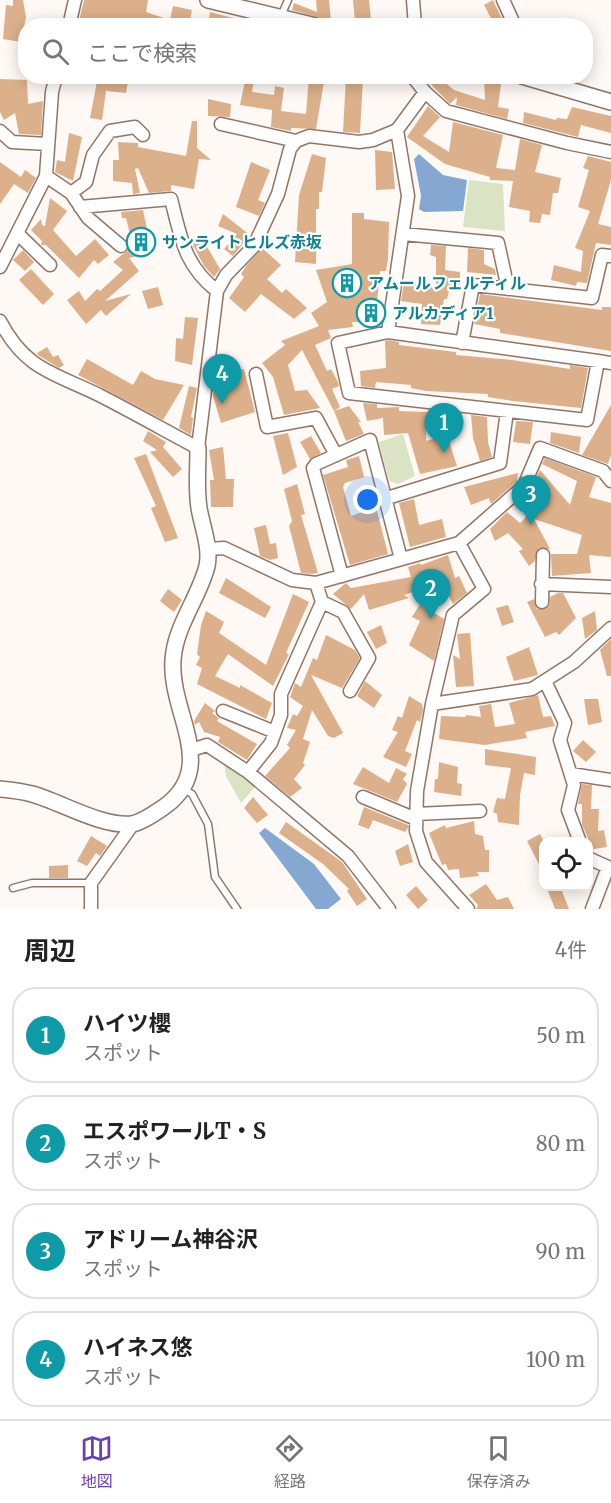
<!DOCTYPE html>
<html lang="ja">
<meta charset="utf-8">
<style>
body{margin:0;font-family:Merriweather,"Noto Sans JP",serif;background:#f6f6f6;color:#222}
.controls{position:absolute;right:18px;bottom:18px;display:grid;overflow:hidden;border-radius:12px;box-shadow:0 3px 15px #0003}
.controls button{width:54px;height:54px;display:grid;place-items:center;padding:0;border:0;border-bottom:2px solid #e0e0e0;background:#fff;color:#222;font:30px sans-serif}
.you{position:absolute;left:368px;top:500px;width:21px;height:21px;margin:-15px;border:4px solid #fff;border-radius:50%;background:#1a73e8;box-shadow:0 0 0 9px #1a73e833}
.badge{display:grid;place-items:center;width:39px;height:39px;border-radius:50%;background:#6a3eb6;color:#fff;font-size:20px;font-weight:700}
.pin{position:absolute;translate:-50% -50px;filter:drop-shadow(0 2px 3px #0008)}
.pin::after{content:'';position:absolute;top:32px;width:21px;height:18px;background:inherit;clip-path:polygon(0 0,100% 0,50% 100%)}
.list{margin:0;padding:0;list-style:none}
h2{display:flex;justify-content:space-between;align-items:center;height:78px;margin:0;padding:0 24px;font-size:26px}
h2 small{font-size:20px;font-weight:400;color:#767676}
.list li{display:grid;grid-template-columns:39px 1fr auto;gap:18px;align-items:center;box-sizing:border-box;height:96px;margin:0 12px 12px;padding:0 12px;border:2px solid #e0e0e0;border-radius:24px}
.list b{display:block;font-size:22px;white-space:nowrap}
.list p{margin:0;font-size:20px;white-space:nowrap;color:#767676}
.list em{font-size:20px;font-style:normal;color:#767676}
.icon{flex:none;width:33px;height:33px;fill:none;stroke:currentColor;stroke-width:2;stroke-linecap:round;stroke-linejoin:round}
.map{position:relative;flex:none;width:611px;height:909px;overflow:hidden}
.search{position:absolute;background:#fff;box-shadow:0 3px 15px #0003;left:18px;right:18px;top:18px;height:66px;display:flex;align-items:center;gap:15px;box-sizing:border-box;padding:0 21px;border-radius:24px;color:#767676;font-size:22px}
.sheet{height:510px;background:#fff}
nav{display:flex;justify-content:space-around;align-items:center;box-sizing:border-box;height:84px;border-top:2px solid #e0e0e0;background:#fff;font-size:16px;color:#767676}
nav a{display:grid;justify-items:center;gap:3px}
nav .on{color:#6a3eb6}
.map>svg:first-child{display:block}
.green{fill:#dae4c4}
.water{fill:#85a8d3}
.building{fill:#dcb08a}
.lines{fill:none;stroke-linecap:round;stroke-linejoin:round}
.service-casing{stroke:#8f7668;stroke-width:9}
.minor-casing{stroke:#8f7668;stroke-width:15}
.tertiary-casing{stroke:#8f7668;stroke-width:18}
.service{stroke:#fff;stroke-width:6}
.minor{stroke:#fff;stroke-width:12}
.tertiary{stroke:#fff;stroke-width:15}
.labels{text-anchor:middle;stroke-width:4.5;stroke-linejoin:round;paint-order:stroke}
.culture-label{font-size:16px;font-weight:bold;fill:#0d838f;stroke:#fff;text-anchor:start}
</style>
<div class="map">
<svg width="611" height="909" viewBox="0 0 611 909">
<rect width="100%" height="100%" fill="#fef9f5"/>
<path class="green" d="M469,180L503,184L505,231L463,227Z
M403,434L415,476L398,484L389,481L379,442Z
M224,762L247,777L255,787L241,803L226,776Z"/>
<path class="water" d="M419,154L443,175L467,180L463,211L424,212L419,209L421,196L414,159Z
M265,828L314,864L341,899L328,909H316L259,833Z"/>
<path class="building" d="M13,0H23L26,17L21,42L3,39L6,5L13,6Z
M84,0H148L146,12L170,20L173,6L192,10L189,26H130L114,21V26H82L78,25Z
M316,0H329L331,21L292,10L294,3L317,12Z
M353,0H369L371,20L355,21Z
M493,0L503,21L494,24L484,5Z
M210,12L233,18L231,26H208Z
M98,76H129L126,93L106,91L102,120L90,118Z
M246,76H255L252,92L274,95L275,86L284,88L281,111L306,114L309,76H325L316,129L291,128V131L271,127L272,110L240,105Z
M346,76L363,78L360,133L343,132Z
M423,76H437L454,90L485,100L484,79L501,83L498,107L509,109L507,119L456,105L457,97L450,104Z
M0,79L27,80L28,104L43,101L41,135L19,134L15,113L4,120L0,112Z
M208,99L231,104L230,117L208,116Z
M428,106L440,117L423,136L449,152L453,122L503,135L496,168L515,170L520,139L542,145L535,172L561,178L558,193H553L550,215L542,214L540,223L529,222L530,211L509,207L513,181L490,180V177L445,164L407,137Z
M572,107L611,116V133L581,125L578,137L523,123L524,112L556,120L557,118L567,119Z
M192,121H197V148L211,160L199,159L194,189L171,185V191L149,193L138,168L135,169L140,193L133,194L132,183L113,181V160H119L118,142L138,143V147L186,156Z
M69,133L82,137L73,181L55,172L57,160L65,162Z
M375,150L392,152L395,189L376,190Z
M312,154L326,158L322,192H319V209H316V264L295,262L299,195Z
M588,156L611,162V180L598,224L611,227V245L596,243L587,283L577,282L576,286L551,280L554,265L581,272L583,251L575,248L590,211L578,207L589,170L583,168Z
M0,162L21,177L25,170L36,178L28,193L14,184L0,204Z
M251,162L270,170L258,200L265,203L259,216L236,207Z
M50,198L67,211L53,230L76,256L95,239L109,255L98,264L94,260L79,278L46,245H41L42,241L31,230L41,219L42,225L45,226Z
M143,210L152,253L129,258L139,271L105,301L131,294L106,316L101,310L86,324L67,300L79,291L85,301L97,289L100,291L123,270L113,262L133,246L126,218H122L121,212Z
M352,213H364V219L389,222L388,259L386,271H380L377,303H382L379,323L352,322L353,327L328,330L331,338L315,345L327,371L331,369L338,382L339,386L332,389L340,407L334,411L302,350L288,365L295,391L307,390L320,408L284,415L273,377L262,363L285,345L281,341L319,326L311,313L327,302L316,270L352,264Z
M223,214L250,235L233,256L224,249L237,234L218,226Z
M202,238L220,269L214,277L204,266L192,243Z
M431,245L446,246L445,270L460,272V290L450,288L447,299H444L440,325L421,324L422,304L401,301L404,282L436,288V257L430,255Z
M262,248L281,265L267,279L282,293L286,289L307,308L294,319L261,294L245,312L229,298L244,277L241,274L246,266Z
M468,248L484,250V264L495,269L496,275L467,272Z
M23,250L34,262L25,271L13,260Z
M31,269L54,294L43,305L19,280Z
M158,287L163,305L148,309L142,291Z
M480,294L602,310V307H611V351L500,333V329L474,324Z
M185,317L198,318L192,365L175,361L176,338L183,339Z
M388,340L399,342V345L456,352V355L512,360L570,369V365L588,368L581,408L513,401L488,397V394L426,391L411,388V385L376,382L375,388L361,386L360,371L386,368L385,341Z
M47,347L53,357L58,355L64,365L59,368L38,355L37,353Z
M87,359L133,385L141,371L155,379L184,385L163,420L78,375Z
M244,369L255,412L221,423L213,396L214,387L233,381L231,371Z
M189,386L197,388L191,417L193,418L191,435L179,428Z
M363,403L377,404V408L399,407V411L427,412L426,441L447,435L457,466L420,474L408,433L384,435L383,418L367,421Z
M611,405V455L608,464L582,455Z
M349,406L361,422H358L364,434L346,441L334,411Z
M471,415L487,417L488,442L492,457L480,461L473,438Z
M516,421L533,422L530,444L513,442Z
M148,431L166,442L163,447L182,469L173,477L150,452L157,450L143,441Z
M551,432L581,437L579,453L550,443Z
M288,433L297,467L283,475L273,436Z
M311,436L321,453L310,459L300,442Z
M223,447L226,479H234L233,507H211L210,480H214L209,450Z
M146,454L178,538L165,542L151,508L156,506L134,458Z
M359,456L364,477L345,483L343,487L351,516L376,507L388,554L350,565L323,475L348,467L346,460Z
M545,458L596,477L589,497L611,503V557L589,555L591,573L552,576L551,554H577L582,535L534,519L550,549L539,548L535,561L529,566L519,551L523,549L508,533L495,541L490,529L507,512L520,523L545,498L532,487L540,470L570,505L577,481L542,464Z
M518,473L517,481L491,504L489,498L471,505L464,487Z
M297,484L305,514L301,515L318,573L311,574L301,573L289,526L292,521L284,489Z
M414,499L419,525L442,519L446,537L410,547L399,503Z
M266,525L270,544L276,543L278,558L270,560L260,556L254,528Z
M448,555L455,578L459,576L467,593L453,604L442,583L404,595L409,598L369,610L364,594L351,609L333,594L346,583L351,588L411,577L408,567L420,563L421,565Z
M226,578L271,607L265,618L219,593Z
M168,589L182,600L174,612L160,601Z
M558,593H563L576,618L559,635L556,632L545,637L527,602L534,599L537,609H545L549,606L550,597Z
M293,594L309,602L286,653L289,654L273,686L228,654L215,676L240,688V685L272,703L266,719L197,684L202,668L196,665L200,657L197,654L201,625L206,611L224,622L219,633L266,665Z
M420,604L444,619L434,661L409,645L420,621L412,617Z
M508,605L514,622L502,626L496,608Z
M595,611L597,630L585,639L582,618Z
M381,625L387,643L376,649L367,632Z
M470,633L474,686L456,687L453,655L460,659L457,634Z
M326,635L355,650L360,658L342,688L311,675L343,733L334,738L328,736L312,710L303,739L310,742L303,763L305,765L294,779L302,788L290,797L265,776L290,748L287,745L296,730L287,728L293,714L297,716L303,706L290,697L295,683L301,687L313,658L317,660Z
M611,639V676H607L600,650Z
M529,647L538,675L514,681L506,657Z
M365,681L382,695L374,708L357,696Z
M538,695L543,717L551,716L555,726L525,732L527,738L485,745L439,739L441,716L465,717L466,715L481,717L479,706L491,704L495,727L515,724L509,703Z
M409,696L422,704L423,710L420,722L417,720L405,751L412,754L406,767L383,757L398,732L392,730L398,716L402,718Z
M584,699H598L602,722L588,725Z
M205,703L215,711L212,713L219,718L217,721L257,744L247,760L218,742L220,737L204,732L199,722L195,725L194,721Z
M583,740L596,752L586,762L573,751Z
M485,749L536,757L535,775L524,773L520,795L519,825L498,822L497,814L493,812L497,798L505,799L511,768L485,765Z
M439,762L458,767L457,783L462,784L461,796L434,792L435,779H438Z
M363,767L389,783L396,768L407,774L403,779L407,784L397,802L353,784Z
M582,784L592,785L591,809H599L598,831L604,830L607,847L588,850V838L582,825V804H578Z
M253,797L268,815L257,823L244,808Z
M364,807L408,825V828L405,832L373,820L369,829L358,825Z
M474,821L475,834L483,836L485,850H489V872H477L479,876L460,878L459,869L448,870L446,864L442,865L429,833L445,825L446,828Z
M286,822L342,862L367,899L357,906L347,891L349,889L323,864L279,833Z
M540,834L543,840V872L527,841Z
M91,836L107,846L100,856L96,853L87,866L77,861Z
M408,844L413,862L400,866L395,851Z
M68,865V878H49V866Z
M486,884L497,900L508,897L514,909H476L478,905L469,895Z
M416,886L428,900L418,909L406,895Z
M546,886H560L569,909H555Z"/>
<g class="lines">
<g class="service-casing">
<path id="service" d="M281,16L288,0
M182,788L192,794L208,824L215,877L237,909
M13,888L32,883H91"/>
</g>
<g class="minor-casing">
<path id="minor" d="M413,0L415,26
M503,0L515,26
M69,26L75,0
M412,76L425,92L446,111L567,143L611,152
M221,124L296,141
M0,131L12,142L48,144
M46,176L71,193L88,218L121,246
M71,193L86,182L93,155L110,131L135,127L143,135
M80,207L171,199C181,238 184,265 217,291
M18,234L50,265
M403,234L498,243L508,289
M0,267L46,176L52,92L56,76
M0,321C26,371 55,373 101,396C134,413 166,431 198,448L217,291L226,275L254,246L278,194L290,149L296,141L309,136L359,142L373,140L397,130L425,92
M388,332L408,196L397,130
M462,343L473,285L592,298L602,255L611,256
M598,361L587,420L349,393L338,343L388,332L598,361L611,363
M256,374L267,427L316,418L336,455
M384,499L500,463L507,411
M459,543L524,486L540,448L603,471L611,481
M207,549L224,548L292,580L316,583L459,543L484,589L453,615L432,704L417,791L416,831L426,862L468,909
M342,576L313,468L316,464L370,440L401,559
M541,584L611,587
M322,602L343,612L369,658L350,691
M542,602L543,555
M545,681L565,723L560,740L574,785L568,810L580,842
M432,704L532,689L574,662L611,628
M223,711L275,732
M191,750L207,745L248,772L348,856L389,909
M248,772L271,743L281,715V694L322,602L316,583
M571,774L611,780
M363,797L416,819
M416,814L480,811
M588,858L608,867L592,909
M91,909V883L133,824"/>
</g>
<g class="tertiary-casing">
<path id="tertiary" d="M208,0L316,26
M522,76L611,102
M0,789C10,790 21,791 32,794C61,802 101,827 132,824C143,822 155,813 164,807C220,767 169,713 173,660C175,626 199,598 207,566C211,548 202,526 199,508C196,488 198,468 198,448"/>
</g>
<use href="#service" class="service"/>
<use href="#minor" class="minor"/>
<use href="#tertiary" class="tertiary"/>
</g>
<defs>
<g id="building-ring" transform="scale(1.5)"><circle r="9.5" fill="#fff" stroke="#0f9aa8" stroke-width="1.5"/><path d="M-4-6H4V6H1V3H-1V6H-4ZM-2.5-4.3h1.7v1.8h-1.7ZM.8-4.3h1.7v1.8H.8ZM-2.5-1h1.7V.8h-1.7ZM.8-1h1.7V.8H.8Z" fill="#0f9aa8"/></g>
</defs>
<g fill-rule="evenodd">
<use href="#building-ring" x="141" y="242"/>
<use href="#building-ring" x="347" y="283"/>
<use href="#building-ring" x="371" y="313"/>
</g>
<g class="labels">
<g class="culture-label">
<text x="162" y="248">サンライトヒルズ赤坂</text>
<text x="368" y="289">アムールフェルティル</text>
<text x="392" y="319">アルカディア1</text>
</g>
</g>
</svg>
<div class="controls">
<button><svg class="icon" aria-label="locate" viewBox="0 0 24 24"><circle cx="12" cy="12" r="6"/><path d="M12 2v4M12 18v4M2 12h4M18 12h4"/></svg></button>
</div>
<div class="you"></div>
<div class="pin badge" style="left:444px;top:453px;background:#0f9aa8">1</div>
<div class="pin badge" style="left:431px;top:619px;background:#0f9aa8">2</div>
<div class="pin badge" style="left:531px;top:525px;background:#0f9aa8">3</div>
<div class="pin badge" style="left:222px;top:404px;background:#0f9aa8">4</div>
<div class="search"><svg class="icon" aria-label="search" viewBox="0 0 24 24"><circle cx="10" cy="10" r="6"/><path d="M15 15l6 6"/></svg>ここで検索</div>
</div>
<section class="sheet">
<h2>周辺<small>4件</small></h2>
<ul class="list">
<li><span class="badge" style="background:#0f9aa8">1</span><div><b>ハイツ櫻</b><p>スポット</p></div><em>50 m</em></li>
<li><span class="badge" style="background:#0f9aa8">2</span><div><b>エスポワールT・S</b><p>スポット</p></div><em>80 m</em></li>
<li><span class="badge" style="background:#0f9aa8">3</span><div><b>アドリーム神谷沢</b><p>スポット</p></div><em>90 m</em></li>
<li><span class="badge" style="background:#0f9aa8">4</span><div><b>ハイネス悠</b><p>スポット</p></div><em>100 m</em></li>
</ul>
</section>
<nav>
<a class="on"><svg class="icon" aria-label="map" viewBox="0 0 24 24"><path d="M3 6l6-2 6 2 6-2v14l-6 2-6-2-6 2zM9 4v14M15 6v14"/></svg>地図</a>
<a><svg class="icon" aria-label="directions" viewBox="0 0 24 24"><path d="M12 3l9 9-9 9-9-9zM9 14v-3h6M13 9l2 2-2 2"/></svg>経路</a>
<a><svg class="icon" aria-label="saved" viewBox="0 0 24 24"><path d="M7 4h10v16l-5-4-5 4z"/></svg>保存済み</a>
</nav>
